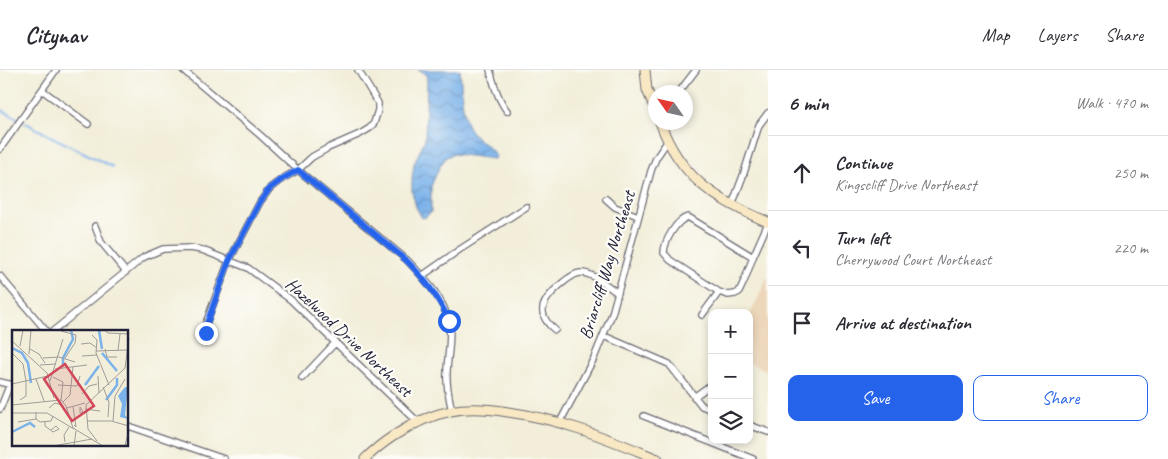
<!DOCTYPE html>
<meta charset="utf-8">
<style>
body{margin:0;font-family:Caveat,sans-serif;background:#f7f7f7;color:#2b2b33}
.controls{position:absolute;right:15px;bottom:15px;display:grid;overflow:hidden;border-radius:10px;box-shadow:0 2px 8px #0003}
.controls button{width:45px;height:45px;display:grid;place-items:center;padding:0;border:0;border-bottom:1px solid #e1e1e2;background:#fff;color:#2b2b33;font:25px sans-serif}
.compass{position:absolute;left:648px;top:15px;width:45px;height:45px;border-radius:50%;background:#fff;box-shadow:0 2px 8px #0003;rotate:304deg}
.stop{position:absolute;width:15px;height:15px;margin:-11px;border:4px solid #2563eb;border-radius:50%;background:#fff}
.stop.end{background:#2563eb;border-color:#fff;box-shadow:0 1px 5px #0008}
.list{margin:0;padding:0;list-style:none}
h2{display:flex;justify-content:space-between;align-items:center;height:65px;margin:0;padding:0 20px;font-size:21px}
h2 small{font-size:16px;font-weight:400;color:#7c7c81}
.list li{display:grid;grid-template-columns:32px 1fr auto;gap:15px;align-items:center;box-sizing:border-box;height:75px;padding:0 20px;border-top:1px solid #e1e1e2}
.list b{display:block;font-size:19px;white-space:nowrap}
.list p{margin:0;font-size:16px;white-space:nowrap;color:#7c7c81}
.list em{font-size:16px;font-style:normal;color:#7c7c81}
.actions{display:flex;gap:10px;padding:15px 20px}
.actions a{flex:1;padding:11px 0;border:1px solid #2563eb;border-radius:10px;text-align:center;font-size:18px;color:#2563eb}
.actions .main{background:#2563eb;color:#fff}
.icon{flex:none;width:28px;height:28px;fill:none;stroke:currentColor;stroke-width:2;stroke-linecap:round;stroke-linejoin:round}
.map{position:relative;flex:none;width:768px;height:389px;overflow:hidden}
header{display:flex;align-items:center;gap:30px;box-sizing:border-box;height:70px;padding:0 25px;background:#fff;border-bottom:1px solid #e1e1e2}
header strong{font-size:24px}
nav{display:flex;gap:28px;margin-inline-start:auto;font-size:18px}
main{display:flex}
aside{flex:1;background:#fff}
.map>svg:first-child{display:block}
.built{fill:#edd7bb}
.water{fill:url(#water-waves);stroke:#4e6a92}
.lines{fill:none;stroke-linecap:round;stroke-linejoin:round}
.stream{stroke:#7ab2ea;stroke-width:2}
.street-casing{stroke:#6b6972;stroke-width:8}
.secondary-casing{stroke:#6b6972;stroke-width:11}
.street{stroke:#fff;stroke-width:5.5}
.secondary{stroke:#f8e8c3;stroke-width:9}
.route{stroke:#2563eb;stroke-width:6}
.labels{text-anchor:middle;stroke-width:4.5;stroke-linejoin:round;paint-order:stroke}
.street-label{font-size:18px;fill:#22223b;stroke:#fdfcf7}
.inset-river{fill:none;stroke:#7ab2ea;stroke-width:2.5}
.inset-road{fill:none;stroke:#9f9c9a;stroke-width:1}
.view{fill:#d1495b;fill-opacity:0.15;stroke:#d1495b;stroke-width:2.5}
.inset-edge{fill:none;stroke:#22223b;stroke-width:2.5}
</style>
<header>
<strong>Citynav</strong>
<nav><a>Map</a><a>Layers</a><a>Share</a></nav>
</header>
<main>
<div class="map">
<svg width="768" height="389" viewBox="0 0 768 389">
<defs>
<pattern id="water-waves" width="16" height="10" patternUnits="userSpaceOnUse" patternTransform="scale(1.25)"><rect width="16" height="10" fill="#7ab2ea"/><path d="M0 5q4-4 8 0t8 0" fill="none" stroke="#6490bf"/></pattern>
</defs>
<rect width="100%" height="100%" fill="#fdfcf7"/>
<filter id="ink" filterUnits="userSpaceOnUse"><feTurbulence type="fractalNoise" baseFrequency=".02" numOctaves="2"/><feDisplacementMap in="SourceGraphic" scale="10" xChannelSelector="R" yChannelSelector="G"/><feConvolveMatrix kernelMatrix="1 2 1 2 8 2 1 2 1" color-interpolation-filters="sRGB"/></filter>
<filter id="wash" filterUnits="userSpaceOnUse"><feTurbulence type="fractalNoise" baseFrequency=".0096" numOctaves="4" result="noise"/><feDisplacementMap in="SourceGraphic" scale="20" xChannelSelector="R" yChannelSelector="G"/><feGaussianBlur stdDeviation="1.12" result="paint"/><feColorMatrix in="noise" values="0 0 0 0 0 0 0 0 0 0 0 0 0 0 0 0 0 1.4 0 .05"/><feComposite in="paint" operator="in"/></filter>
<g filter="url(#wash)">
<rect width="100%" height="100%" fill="#f2eed9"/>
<path class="built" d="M768,206V301L749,293V247Z"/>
<path class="water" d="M418,0H460C462,16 461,49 471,61C478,71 490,76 496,86L494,89L454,84L446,87L439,98L431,116V142L426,147L422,148L416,137L412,121V109L414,94L425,69L427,12L426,4Z"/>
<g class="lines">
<path class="stream" d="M0,39L50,66L113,97"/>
</g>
</g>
<g filter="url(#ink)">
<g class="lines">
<g class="street-casing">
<path id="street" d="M183,0L260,65L298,100L407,190C423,207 444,228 449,253C452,269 447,287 447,303C446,316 449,328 452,341
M490,0C494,15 498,29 507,41
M42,20L88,54
M679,22L696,0
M0,79L56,0
M606,129L615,137L638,146
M732,135L743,106L759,55L768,43
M95,156L101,172L126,202
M753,187L688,147C676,150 664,172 664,183L670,190L719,222L728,225L735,224L739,222L745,209L753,187L768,153
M0,206L47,262
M422,206L459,180L526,137
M702,245L719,222
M555,260C534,243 543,230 560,215C565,211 572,204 580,203C593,202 608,217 618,223
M52,262L144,187L163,179L190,178L202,180L248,198L291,230L418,352
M206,263L205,256L229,191L260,132L270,118L282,109L298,100L312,87L328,78L360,64L370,58L374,53L378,40V33L358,0
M604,266L669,294L702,336L712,340
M302,308L336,272
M0,312L12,315
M694,327L712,314
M0,339L10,314
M644,346L753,389
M560,352L594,288L612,244L651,101L656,88L667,72
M749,355L768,362
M128,356L224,389"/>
</g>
<g class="secondary-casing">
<path id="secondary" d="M645,0L647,20L656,41
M660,52C680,108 716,130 768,152
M365,389C374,380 384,372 395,365C412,354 431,345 451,341C469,337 490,339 508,342C562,349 608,369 658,389"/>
</g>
<use href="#street" class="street"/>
<use href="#secondary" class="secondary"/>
</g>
</g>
<g class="lines" filter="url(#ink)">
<path class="route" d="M206,263V256L229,191L260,132L270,118L282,109L298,100L406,190C424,208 439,227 449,251"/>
</g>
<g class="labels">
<g class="street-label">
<text transform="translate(607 195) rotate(-73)" y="6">Briarcliff Way Northeast</text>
<text transform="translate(349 267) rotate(43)" y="6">Hazelwood Drive Northeast</text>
</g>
</g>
<g transform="translate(12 260)">
<rect width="116" height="116" fill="#f2eed9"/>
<path d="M113,57H116L113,85L116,89L108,87L110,74L106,66Z" fill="#7ab2ea"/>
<path class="inset-river" d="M87,0L90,19M0,18L10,23L16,33L19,53M90,23L105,41M51,36V28L61,9L59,0M73,55L87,36M94,70L105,55V48M0,102L18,93L23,97"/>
<path class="inset-road" d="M92,0L96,3L117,4M49,1L64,5L63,13L53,28M80,5L85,10L84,23L97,55M0,11L35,43L42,68M69,14L78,13L85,18M8,16L11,0M18,19L27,24L33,33M93,19L95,27H105M106,20L108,4M84,21L115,20M0,23L11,34L14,51V66L8,70M17,24L19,0M70,26L85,25M31,28L47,27L63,32M28,35L44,34M43,39L75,35M86,46L87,63M41,47L51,52L49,70M24,49L32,71M38,51L51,9M0,54L36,46M46,55L65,56L68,46M91,57L97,72L96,87M70,64L77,56L85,54M51,72L58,65L61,37M0,75L49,70L54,76L61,98L91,116M61,77L64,97L62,95M37,78L43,73L50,75M55,78L73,73M73,79L88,81M24,82V89L28,92L39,91L41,86M71,82L68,77V83H69L73,82M0,83H35L62,99M75,91H99L117,96M101,91L103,66L113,49M6,92L24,89M33,92V96L41,102L47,99L44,96L39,100M117,101L113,115H117M85,111L76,99L74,75L113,38L117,8M53,112L52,105L57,97M41,116L80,109M62,116L64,101"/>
<path class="view" d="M53,34L82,76L60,91L32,49Z"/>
<rect width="116" height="116" class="inset-edge"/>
</g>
</svg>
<div class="controls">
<button>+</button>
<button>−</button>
<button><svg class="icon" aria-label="layers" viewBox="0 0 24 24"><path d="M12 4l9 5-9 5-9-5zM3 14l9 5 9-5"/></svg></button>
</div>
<svg class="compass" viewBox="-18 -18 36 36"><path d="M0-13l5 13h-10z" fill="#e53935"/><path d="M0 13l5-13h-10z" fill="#7c7c81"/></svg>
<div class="stop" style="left:449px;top:251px"></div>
<div class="stop end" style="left:206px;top:263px"></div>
</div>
<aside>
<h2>6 min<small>Walk · 470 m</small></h2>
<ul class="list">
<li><svg class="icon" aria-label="ahead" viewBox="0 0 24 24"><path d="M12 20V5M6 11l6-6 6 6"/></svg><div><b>Continue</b><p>Kingscliff Drive Northeast</p></div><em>250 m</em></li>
<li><svg class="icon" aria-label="left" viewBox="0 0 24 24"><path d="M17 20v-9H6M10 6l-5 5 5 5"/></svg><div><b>Turn left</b><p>Cherrywood Court Northeast</p></div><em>220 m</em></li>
<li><svg class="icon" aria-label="arrive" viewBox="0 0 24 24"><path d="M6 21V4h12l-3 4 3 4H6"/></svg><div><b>Arrive at destination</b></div></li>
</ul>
<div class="actions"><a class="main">Save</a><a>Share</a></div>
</aside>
</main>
